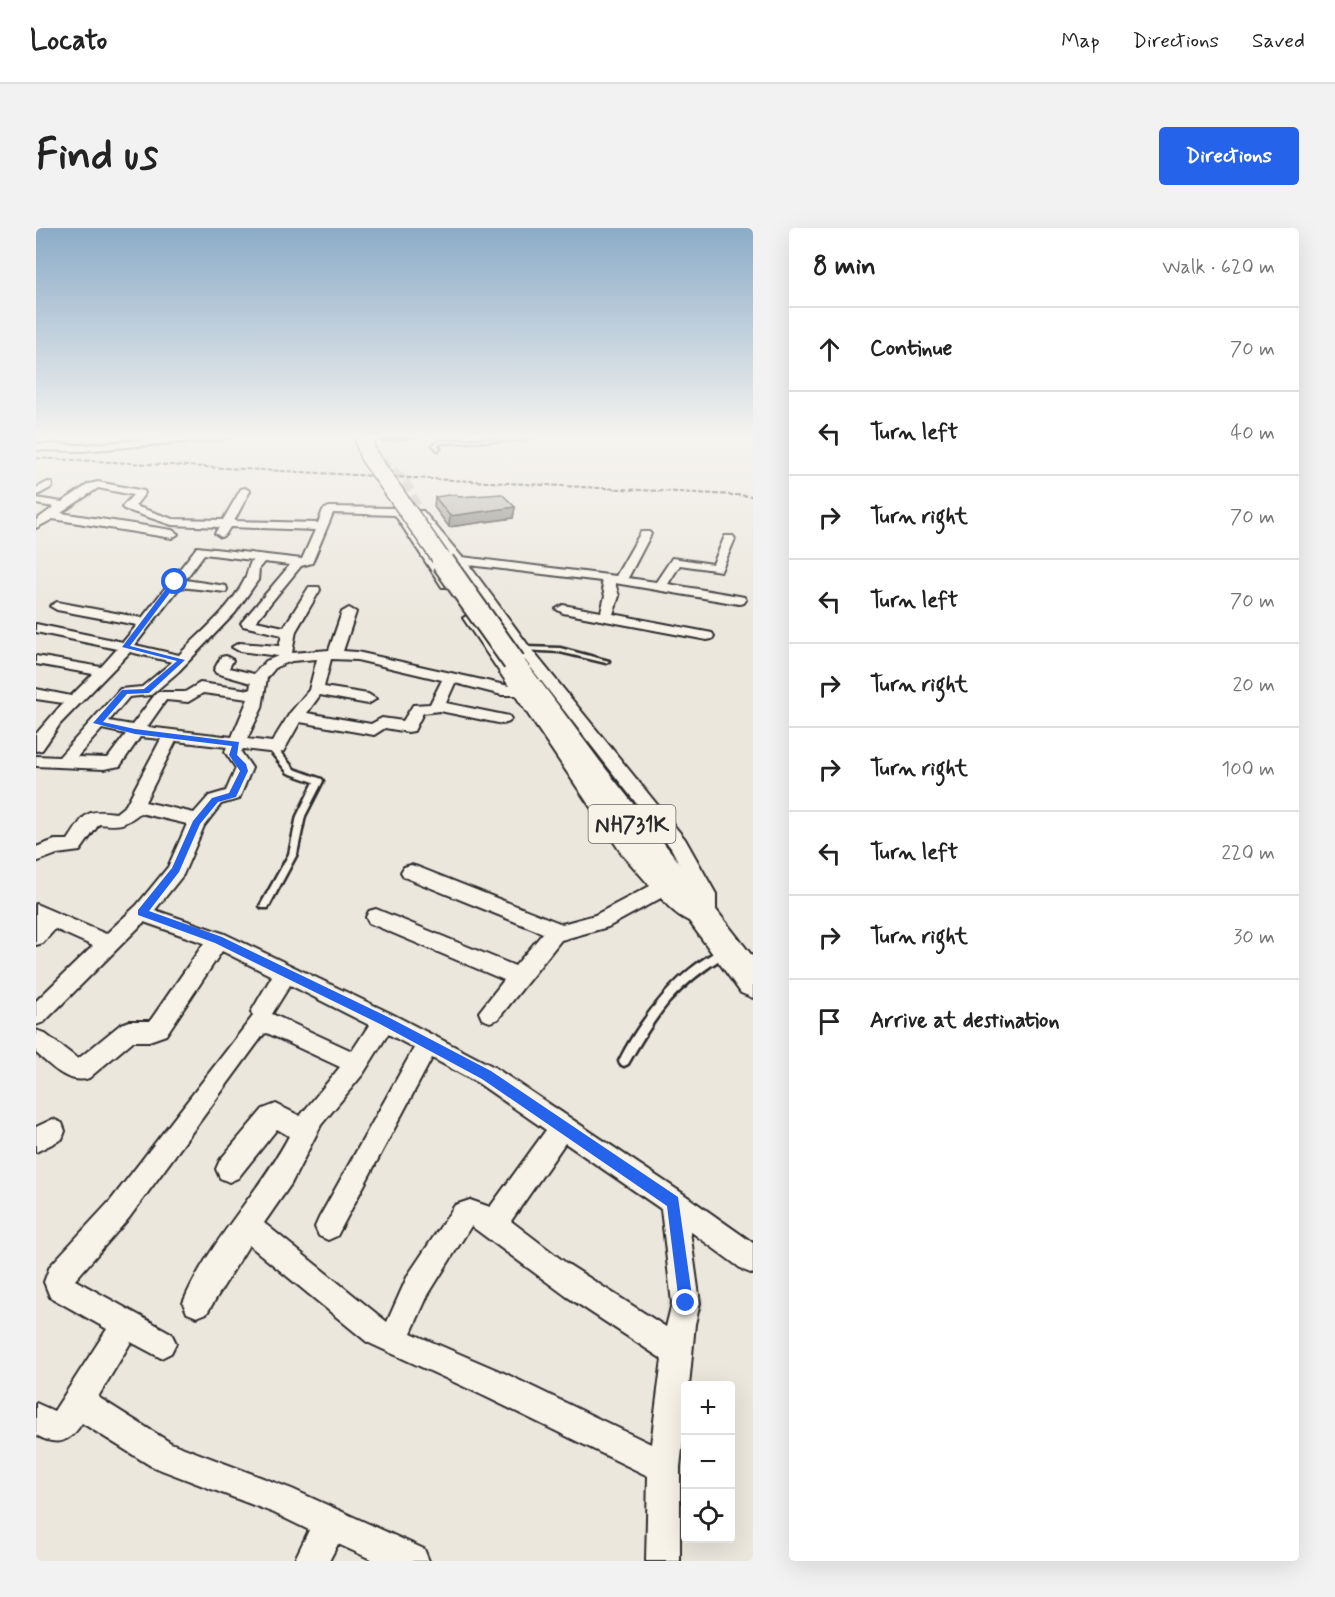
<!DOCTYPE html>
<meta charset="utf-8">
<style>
body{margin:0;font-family:Mynerve,sans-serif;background:#f2f2f2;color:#222}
.controls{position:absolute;right:18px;bottom:18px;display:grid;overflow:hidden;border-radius:6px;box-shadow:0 6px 24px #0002}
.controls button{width:54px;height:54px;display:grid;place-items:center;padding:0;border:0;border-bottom:2px solid #e0e0e0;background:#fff;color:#222;font:30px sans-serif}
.stop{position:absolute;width:18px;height:18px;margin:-14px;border:4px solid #2563eb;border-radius:50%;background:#fff}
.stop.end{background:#2563eb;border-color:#fff;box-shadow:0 2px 6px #0008}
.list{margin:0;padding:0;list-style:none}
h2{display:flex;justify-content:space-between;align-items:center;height:78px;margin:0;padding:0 24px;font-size:26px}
h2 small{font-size:20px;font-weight:400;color:#767676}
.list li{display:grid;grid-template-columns:39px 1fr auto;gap:18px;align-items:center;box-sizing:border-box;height:84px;padding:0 24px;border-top:2px solid #e0e0e0}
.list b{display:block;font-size:22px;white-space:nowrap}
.list em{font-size:20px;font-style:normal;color:#767676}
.icon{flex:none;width:33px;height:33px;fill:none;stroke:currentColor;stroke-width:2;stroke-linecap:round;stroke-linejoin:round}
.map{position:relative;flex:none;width:717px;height:1333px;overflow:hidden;border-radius:6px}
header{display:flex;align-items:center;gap:36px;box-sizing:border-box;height:84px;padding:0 30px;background:#fff;border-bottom:2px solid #e0e0e0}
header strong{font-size:28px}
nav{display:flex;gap:33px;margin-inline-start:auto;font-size:21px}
.intro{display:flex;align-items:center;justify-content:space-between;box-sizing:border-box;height:144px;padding:0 36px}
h1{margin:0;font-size:42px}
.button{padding:15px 27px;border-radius:6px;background:#2563eb;color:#fff;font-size:21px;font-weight:700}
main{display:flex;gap:36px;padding:0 36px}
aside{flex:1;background:#fff;border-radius:6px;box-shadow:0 6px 24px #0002}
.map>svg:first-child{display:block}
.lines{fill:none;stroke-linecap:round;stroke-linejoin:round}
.minor-tunnel{stroke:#c5c1b9;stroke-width:11;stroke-dasharray:11 5;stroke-linecap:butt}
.service-casing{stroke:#2b2b2b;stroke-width:5}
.minor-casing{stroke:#2b2b2b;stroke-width:4}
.trunk-casing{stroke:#2b2b2b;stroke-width:4}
.service{fill:#f7f3e8;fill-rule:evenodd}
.minor{fill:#f7f3e8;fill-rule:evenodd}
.trunk{fill:#f7f3e8;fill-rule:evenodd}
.rail{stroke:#2b2b2b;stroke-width:2;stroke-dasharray:5 2;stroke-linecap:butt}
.trunk-bridge-far1-casing{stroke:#2b2b2b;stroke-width:20;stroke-linecap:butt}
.trunk-bridge-casing{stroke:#2b2b2b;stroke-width:26;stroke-linecap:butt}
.trunk-bridge-far1{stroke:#f7f3e8;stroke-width:17}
.trunk-bridge{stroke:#f7f3e8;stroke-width:22}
.wall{fill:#9c9993;stroke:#2b2b2b;stroke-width:1.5}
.shaded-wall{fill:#7f7d78;stroke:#2b2b2b;stroke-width:1.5}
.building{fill:#b5b2ab;stroke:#2b2b2b;stroke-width:1.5}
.route{fill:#2563eb}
.labels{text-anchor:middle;stroke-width:6;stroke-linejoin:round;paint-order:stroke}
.shield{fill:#f7f3e8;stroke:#686764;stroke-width:1.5}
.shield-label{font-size:22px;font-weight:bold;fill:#2b2b2b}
</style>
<header>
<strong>Locato</strong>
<nav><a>Map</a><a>Directions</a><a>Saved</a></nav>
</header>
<div class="intro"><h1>Find us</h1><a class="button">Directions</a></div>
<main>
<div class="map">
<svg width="717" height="1333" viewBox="0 0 717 1333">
<rect width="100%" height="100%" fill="#ebe7dd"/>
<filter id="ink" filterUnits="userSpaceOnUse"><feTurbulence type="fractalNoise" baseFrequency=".0167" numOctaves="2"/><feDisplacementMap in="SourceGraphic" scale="12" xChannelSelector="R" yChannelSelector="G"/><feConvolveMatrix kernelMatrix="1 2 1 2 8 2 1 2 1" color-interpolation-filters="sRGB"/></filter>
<g filter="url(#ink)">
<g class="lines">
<path class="minor-tunnel" d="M333,221L370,256L383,285"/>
<g class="service-casing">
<path id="service" d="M378,207H390L346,212L344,211Z
M489,209L491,211L405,215L402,217L404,221L402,222L397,217L404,213Z
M488,419L524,420L573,433L570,435L524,424L486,422L485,421Z
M234,519H240L258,541L286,551L287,553L269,588L261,626L232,680H226L224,678L253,626L261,588L278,554L252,545L234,523Z
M688,720L691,721L693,724L691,727C670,740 650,755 633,774C617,793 604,815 592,836L588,838L584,836L583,833C603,792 645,738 688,720Z"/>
</g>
<g class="minor-casing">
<path id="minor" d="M165,207H198L193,210L46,223L0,222V216L46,217Z
M12,254L16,255V259L0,268V260Z
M62,254L108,263L109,265L99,278L137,291L187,292L205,261L209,260L214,263L198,293L282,295L287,282L293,279L358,280L367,283L417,356L416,359H406L359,287L297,285L276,335L265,338L220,393L248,399L273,359H283L284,362L260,403L256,425L293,422L306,384L313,380L320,384L307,423L321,424L473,458L427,390L434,386L439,387L600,616L648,670L660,678V666L635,620L485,427L422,339L377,285L379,283H387L426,329L580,348L605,304H613L615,306L592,350L620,354L636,330L677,336L689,308H697L699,311L685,343L644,337L632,356L703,368L708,369L710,372L708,375L703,376L579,355L583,368L577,386L676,405L678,408L676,411L671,412L527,385L520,381L527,377L565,384L569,368L565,353L433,337L495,421L649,611L680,666V694L677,700L670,702L663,700L661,696C646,692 634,681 625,670L572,699L525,712L462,791L454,794L446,791L443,784L468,752L333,695L330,689L333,683L340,681L479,738L507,705L368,649L365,644L368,639L375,637L382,639L526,696L559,687L614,658L586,626L479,467H466L419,455L410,475L473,488L475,491L473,494L467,496L404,483L387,485L378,503L372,504L349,500L338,507L264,494L247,524L241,525L207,521L205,524L216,540L203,571L185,576L168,598L147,647L119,682L189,706L356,786L458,839L646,965L717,1015V1046L707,1042L654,1003L664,1075L659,1096L653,1158H650V1187L644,1239V1333H610L612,1248L446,1167L331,1114L213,1017L171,1085L161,1089L151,1085L147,1075C171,1016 223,965 253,908L241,901L202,950L193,954L184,950L180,941L184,932L227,881L240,876L264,888L304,839L231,805L228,806L93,990L39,1052L135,1105L140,1115L135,1125L125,1130L95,1114L62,1169L135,1215L256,1261L388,1321L393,1333H339L302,1316L293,1333H258L273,1302L238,1285L115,1238L46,1195C34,1214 21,1219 0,1207V1175L18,1183L71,1101L14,1069L8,1054L14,1038L75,972L217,788L215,784L236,748L186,723L130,807L113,813H97L53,850C32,857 15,838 0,825V802L8,805L42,831L85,796L93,793H114L168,715L108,694L8,794L0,797V773L57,718L19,701L7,715L0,717V676L70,706L101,677L132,639L151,596L104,585C87,598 84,598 63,596L44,623L21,626L0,634V619L19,612H32C50,586 47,581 80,585L90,577L125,511L104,509L84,538L68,541L0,538V528L23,529L84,461L106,459L136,434L94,424L24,496L6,522L0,523V506L27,475L0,471V461L35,468L57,446L0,436V428L65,439L81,421L0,404V396L87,414L101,397L21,382L14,378L21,374L106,390L161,319L266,331L279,302L194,299L189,307L185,309L179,305L183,299L136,297L88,281L86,279L97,267L62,260L25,285L136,302L142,306L136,310L17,291L0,300V292L18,279L0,276V270L26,274L53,256ZM168,326L216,332C211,340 212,346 208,353C193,382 165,404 143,427L99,417L144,359L190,364L191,361L190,358L149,352ZM228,334L254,337L205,395L207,398L246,407L243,418L203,415L196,419L203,423L242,428L230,433L218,446L193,440L197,432L190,428L185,429L178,442L180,445L215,455L214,462L164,455L149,464H121L96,497L73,493L93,469L115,467L142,444L199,385L222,352L223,340ZM281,431L273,462L254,485L236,514L211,511L226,480L231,450L240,439L256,433ZM295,431L321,432L406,452L394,476L377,477L367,493L346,490L335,496L271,485L284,467L332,476L340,471L332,466L288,459ZM167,465L212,471L196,509L111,499L130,472L152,474ZM66,501L90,506L72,530L41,529ZM140,513L191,519L189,524L200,540L190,563L173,568L158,585L109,574ZM254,757L333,797L316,823L236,786ZM352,806L378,820L283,990L279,999L283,1008L292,1012L301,1008L396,830L442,855L510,902L454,979L434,972L419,977L372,1047L351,1094L228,995L255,956L285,897L327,846ZM529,915L625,981L636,1075L630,1099L530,1035L475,993ZM435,998L530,1068L626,1131L615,1216L468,1145L375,1105L392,1067Z
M17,891L26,895L29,903L26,911L0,924V899Z"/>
</g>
<g class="trunk-casing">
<path id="trunk" d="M478,427L486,429L566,536L717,729V770L705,765L466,434L470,429Z"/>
</g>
<use href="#service" class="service"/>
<use href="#minor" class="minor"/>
<use href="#trunk" class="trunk"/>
<path class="rail" d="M0,230L717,268"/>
<g class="trunk-bridge-far1-casing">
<path id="trunk-bridge-far1" d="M332,207L328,213L332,227L408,335"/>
</g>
<g class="trunk-bridge-casing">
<path id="trunk-bridge" d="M407,334L478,434"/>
</g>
<use href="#trunk-bridge-far1" class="trunk-bridge-far1"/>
<use href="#trunk-bridge" class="trunk-bridge"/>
</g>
<path class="wall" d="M399,269H423L479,279L477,290L413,299L398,279Z"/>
<path class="shaded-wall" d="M479,279L477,290L413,299L414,288Z"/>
<path class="building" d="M420,266L423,269L466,266L479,279L414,288L399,269Z"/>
</g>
<linearGradient id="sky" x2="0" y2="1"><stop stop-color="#8cacc8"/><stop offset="0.53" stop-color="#f6f4f0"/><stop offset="1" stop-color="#f6f4f0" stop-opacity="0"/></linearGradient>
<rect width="717" height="393" fill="url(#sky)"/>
<path class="route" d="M136,353L142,354L94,418L149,432L113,465L91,466L67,494L99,501L203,514L201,527L210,536L212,543L200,569L182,574L164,596L143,644L113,683L186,709L352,789L455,843L642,969L657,1075L655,1080L650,1082L645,1080L643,1075L631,978L446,851L344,796L179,715L102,687V682L136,640L157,593L176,570L193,565L204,543L193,527L196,518L99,506L57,495L86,462L108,461L141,433L86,419Z"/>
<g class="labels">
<rect class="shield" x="552.5" y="577" width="87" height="38" rx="4.5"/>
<g class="shield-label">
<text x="596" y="604">NH731K</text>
</g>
</g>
</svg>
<div class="controls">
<button>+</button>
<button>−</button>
<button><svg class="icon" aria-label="locate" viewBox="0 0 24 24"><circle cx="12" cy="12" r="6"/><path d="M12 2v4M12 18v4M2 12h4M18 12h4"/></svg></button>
</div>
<div class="stop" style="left:139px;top:354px"></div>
<div class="stop end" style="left:650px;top:1075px"></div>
</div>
<aside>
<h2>8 min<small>Walk · 620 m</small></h2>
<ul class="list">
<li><svg class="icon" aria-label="ahead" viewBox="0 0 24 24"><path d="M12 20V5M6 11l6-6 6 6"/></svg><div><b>Continue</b></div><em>70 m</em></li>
<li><svg class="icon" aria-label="left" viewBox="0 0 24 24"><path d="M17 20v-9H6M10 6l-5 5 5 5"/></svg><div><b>Turn left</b></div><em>40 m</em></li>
<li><svg class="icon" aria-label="right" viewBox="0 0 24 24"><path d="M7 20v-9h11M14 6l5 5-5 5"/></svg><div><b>Turn right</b></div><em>70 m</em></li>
<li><svg class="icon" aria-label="left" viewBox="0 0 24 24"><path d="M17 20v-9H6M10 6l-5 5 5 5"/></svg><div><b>Turn left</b></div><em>70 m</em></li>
<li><svg class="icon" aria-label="right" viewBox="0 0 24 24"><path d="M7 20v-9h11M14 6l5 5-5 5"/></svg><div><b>Turn right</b></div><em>20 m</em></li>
<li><svg class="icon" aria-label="right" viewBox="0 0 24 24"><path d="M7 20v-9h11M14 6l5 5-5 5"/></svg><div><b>Turn right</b></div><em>100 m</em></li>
<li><svg class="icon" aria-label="left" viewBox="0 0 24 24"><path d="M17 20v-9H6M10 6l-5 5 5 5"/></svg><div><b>Turn left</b></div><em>220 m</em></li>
<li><svg class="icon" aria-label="right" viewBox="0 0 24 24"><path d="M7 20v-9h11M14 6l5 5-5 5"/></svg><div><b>Turn right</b></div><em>30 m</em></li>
<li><svg class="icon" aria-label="arrive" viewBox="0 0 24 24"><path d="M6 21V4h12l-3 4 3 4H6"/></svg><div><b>Arrive at destination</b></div></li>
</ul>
</aside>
</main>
